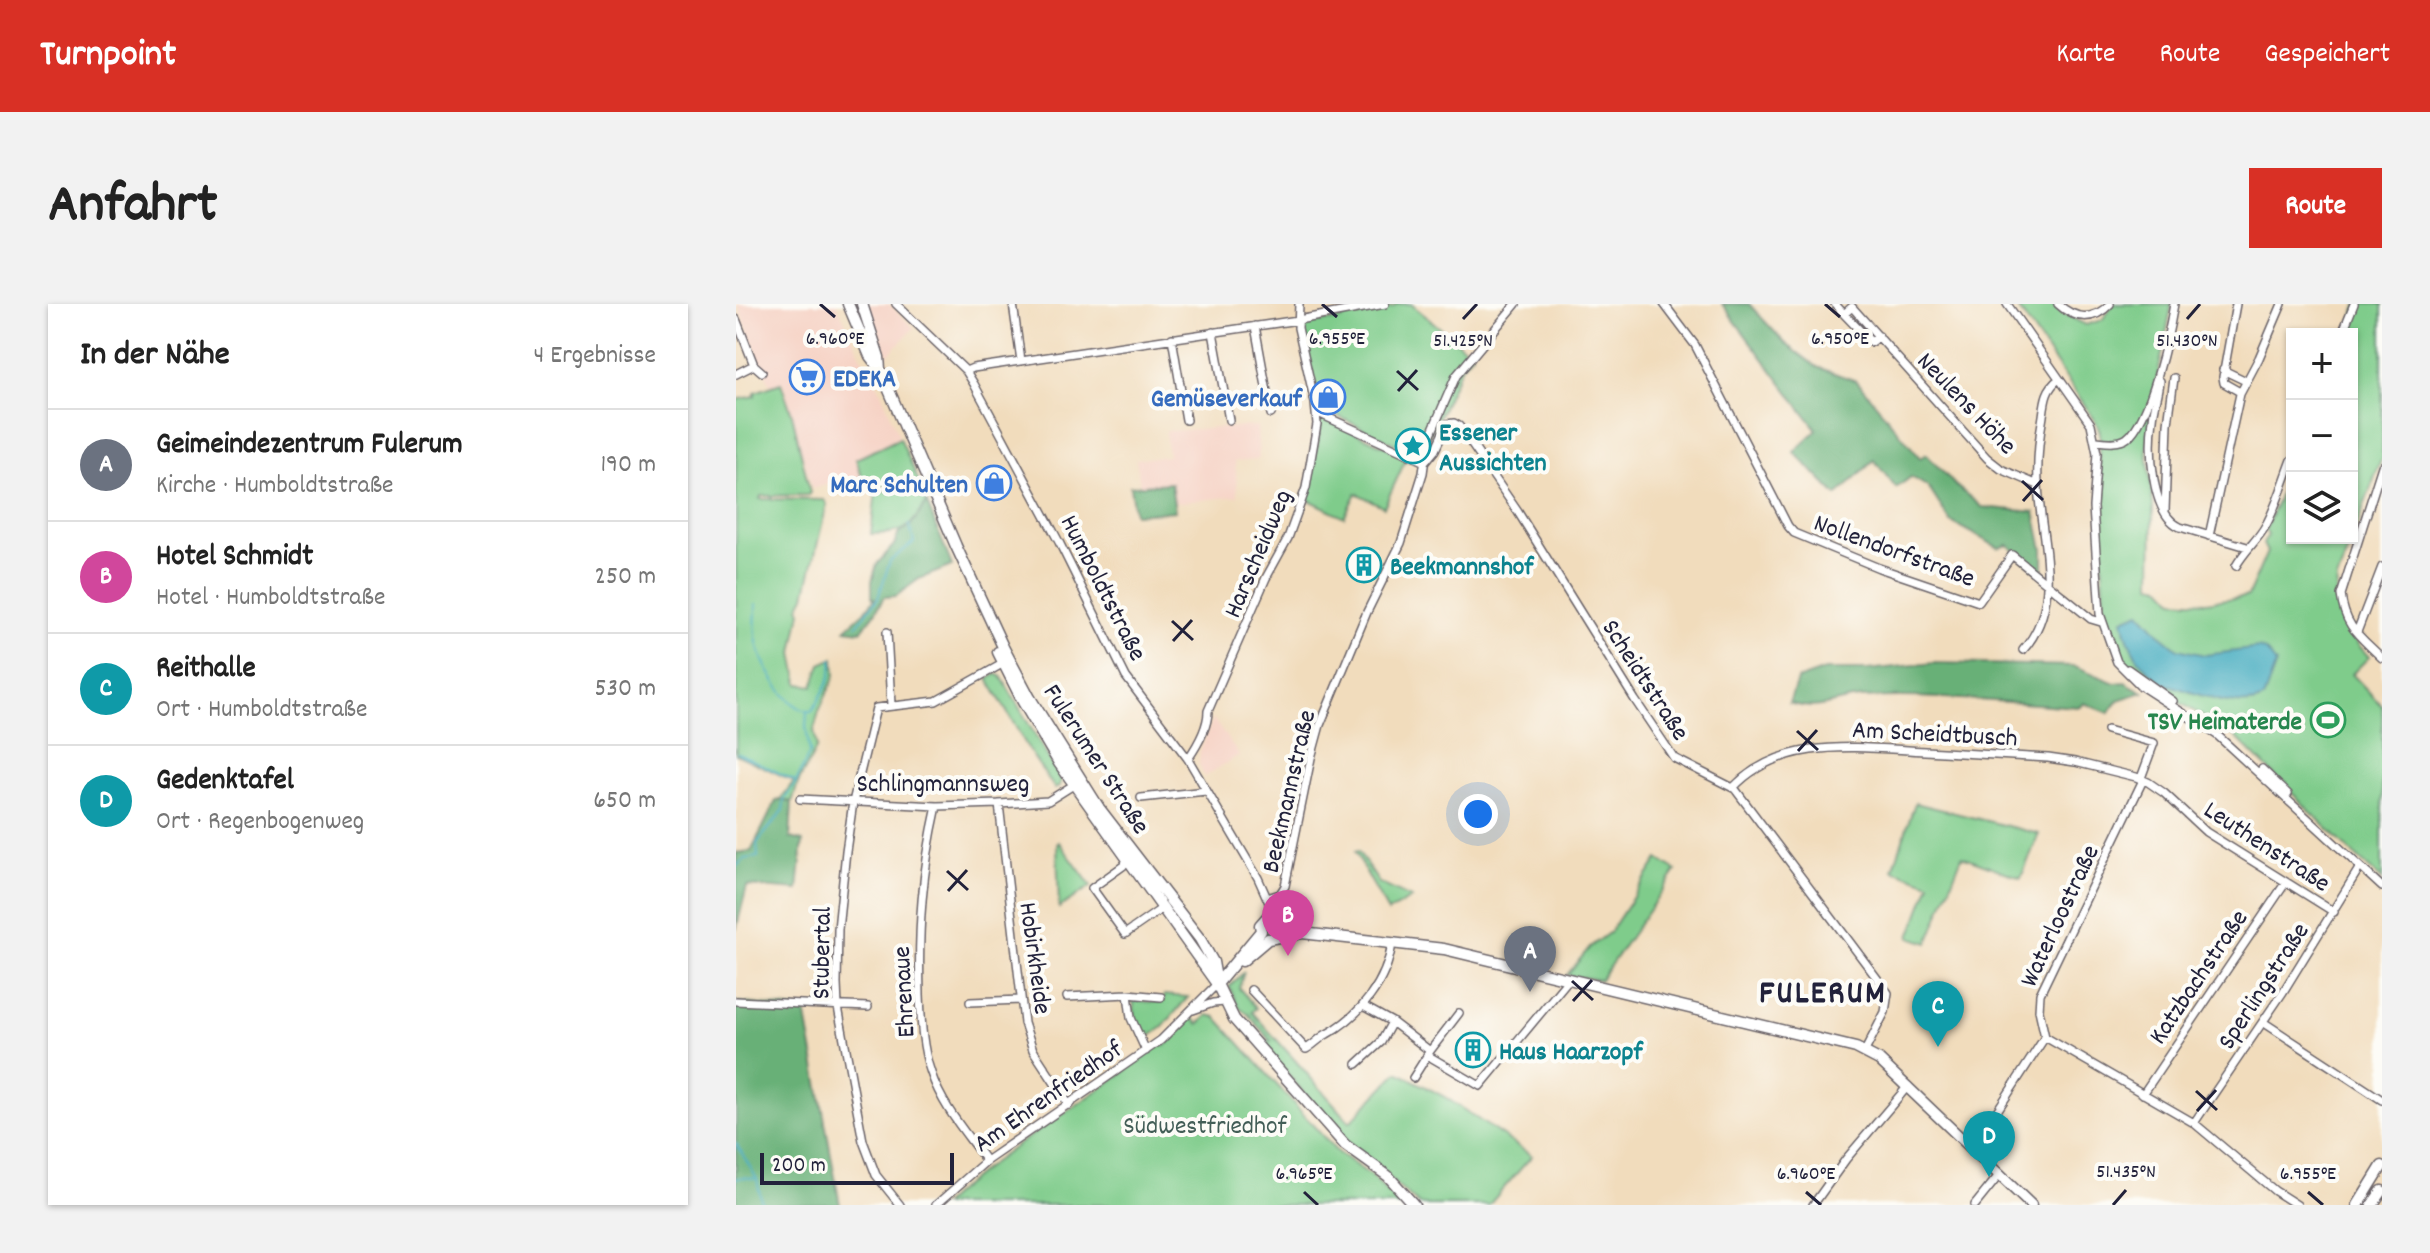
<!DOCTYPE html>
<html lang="de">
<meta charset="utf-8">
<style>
body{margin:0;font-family:Dekko,sans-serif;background:#f2f2f2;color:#222}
.controls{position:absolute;right:24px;top:24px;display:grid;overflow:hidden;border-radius:0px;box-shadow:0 2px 6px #0004}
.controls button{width:72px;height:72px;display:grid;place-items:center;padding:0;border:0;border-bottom:2px solid #e0e0e0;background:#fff;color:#222;font:40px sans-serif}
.scale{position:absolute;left:24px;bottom:20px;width:194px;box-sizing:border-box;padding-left:8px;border:4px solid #22223b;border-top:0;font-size:22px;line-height:28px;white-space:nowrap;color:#22223b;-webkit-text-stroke:6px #fdfcf7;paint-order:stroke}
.you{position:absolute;left:742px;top:510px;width:28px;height:28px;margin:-20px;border:6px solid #fff;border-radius:50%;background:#1a73e8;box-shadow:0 0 0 12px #1a73e833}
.badge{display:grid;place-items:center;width:52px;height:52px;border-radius:50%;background:#d93025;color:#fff;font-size:26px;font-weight:700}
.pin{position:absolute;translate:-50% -66px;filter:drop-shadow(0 2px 4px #0008)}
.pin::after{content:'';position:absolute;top:42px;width:28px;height:24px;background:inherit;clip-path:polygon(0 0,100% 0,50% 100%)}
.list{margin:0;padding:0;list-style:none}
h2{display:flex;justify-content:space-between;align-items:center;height:104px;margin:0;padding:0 32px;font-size:34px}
h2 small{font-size:26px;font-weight:400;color:#767676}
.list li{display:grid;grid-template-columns:52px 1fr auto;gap:24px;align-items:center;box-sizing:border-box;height:112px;padding:0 32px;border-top:2px solid #e0e0e0}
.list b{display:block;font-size:30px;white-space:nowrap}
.list p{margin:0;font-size:26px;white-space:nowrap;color:#767676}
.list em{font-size:26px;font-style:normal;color:#767676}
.icon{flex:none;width:44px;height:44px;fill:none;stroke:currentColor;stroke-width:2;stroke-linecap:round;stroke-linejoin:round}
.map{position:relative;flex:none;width:1646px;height:901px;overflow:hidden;border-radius:0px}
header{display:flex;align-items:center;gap:48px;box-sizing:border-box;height:112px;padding:0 40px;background:#d93025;color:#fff}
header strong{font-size:38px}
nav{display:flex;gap:44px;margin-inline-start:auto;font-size:28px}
.intro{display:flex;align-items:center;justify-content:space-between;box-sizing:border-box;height:192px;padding:0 48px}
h1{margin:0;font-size:56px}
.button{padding:20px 36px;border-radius:0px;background:#d93025;color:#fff;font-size:28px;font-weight:700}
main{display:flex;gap:48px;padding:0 48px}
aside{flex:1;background:#fff;border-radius:0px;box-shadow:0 2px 6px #0004}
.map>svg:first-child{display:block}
.built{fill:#f6d2c4}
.green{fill:#7fcc8b;stroke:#507763;stroke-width:2}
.forest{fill:#67b077;stroke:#446959;stroke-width:2}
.water{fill:#3ea9be;stroke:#30667c;stroke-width:2}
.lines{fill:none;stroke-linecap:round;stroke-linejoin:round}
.stream{stroke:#3ea9be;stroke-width:2}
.street-casing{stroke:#6a6368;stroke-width:10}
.secondary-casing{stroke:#6a6368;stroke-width:13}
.street{stroke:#fff;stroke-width:7}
.secondary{stroke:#fff;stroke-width:10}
.ticks{fill:none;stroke:#22223b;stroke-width:3}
.labels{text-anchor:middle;stroke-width:8;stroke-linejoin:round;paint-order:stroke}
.shop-label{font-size:26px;font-weight:bold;fill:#366cbe;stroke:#fdfcf7;text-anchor:end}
.street-label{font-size:26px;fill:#22223b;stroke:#fdfcf7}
.culture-label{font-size:26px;font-weight:bold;fill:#0d838f;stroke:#fdfcf7;text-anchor:start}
.leisure-label{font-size:26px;font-weight:bold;fill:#27864d;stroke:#fdfcf7;text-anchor:end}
.park-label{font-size:26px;fill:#435e57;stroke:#fdfcf7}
.district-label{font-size:34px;font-weight:bold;letter-spacing:2px;fill:#22223b;stroke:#fdfcf7}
.ticks-label{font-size:20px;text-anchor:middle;fill:#22223b;stroke:#fdfcf7;stroke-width:8;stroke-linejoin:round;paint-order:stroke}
</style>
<header>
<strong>Turnpoint</strong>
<nav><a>Karte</a><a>Route</a><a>Gespeichert</a></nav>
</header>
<div class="intro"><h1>Anfahrt</h1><a class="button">Route</a></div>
<main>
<aside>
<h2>In der Nähe<small>4 Ergebnisse</small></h2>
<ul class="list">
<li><span class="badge" style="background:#6b7280">A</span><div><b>Geimeindezentrum Fulerum</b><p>Kirche · Humboldtstraße</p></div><em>190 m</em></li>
<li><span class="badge" style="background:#d1479c">B</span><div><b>Hotel Schmidt</b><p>Hotel · Humboldtstraße</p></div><em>250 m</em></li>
<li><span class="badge" style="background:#0f9aa8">C</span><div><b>Reithalle</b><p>Ort · Humboldtstraße</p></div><em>530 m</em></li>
<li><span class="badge" style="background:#0f9aa8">D</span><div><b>Gedenktafel</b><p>Ort · Regenbogenweg</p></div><em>650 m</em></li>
</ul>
</aside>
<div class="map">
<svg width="1646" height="901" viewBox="0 0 1646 901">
<rect width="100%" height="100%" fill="#fdfcf7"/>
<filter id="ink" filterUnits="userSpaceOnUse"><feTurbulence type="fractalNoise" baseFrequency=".0125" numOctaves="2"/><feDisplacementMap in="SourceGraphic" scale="16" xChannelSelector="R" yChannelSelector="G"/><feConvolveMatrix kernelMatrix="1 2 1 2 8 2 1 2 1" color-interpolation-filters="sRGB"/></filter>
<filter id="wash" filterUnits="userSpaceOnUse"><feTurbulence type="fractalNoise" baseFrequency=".006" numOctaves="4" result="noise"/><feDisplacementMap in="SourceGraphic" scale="32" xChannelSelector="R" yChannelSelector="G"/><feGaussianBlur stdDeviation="1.8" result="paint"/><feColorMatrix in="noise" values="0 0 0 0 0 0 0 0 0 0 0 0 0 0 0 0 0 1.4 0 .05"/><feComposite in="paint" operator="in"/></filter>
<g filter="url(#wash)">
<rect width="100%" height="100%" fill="#f1dcbc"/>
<path class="built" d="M1,0H101L132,67L143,83L164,134L120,155L129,182L105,183L103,177L76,185L47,79L35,83Z
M132,0H153L178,24L151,52Z
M521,122L523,155L499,157L502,192L438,199L435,179L404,181L400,155L432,152L429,127Z
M477,414L503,451L468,473L463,460L464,447Z"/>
<path class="green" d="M661,0H675L736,50L726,61L688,145L682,151L585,104L565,25V21L606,15L610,10L658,3Z
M1279,0H1317L1326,9L1350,21L1366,16L1377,0H1436L1417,95L1411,145L1417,202L1416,280L1425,282L1438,296L1470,298L1512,292L1531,248L1527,240L1532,231L1529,226L1556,162V234H1616V30H1607L1611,26L1622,0H1646V153L1601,276C1597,313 1609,326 1633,353L1616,370L1646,402V576L1613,546L1499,432L1396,369L1376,334L1370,313L1364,226V128L1359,116Z
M45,79L56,110L74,189L72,191L25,192L24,195L88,196L91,200L69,292L63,303L65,308L57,349L63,380L77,382L85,360L98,354L99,372L83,407L78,426L81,443L62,479L56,498L44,496L58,477L0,450V96L19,92V88Z
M589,114L671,153L648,203L620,189L608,213L569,194L582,138L584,115Z
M164,134L184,180L129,182L120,155Z
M140,187H186L191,199C170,227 171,229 135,230Z
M260,370L265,372L325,476L324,482L319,485L296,451L252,375Z
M1179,499L1303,530L1285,574L1226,552L1192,639L1174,633L1194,579L1157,566Z
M323,538L355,582L323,604L321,540Z
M622,547L643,579L675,594L652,608L619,548Z
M922,555L940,567L864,676L831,671L854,643L874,628Z
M508,668L503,684L520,704L516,708L614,818L662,768L709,793L796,852L753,901H683L611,838L524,739L535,737L512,710L503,704L493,683Z
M428,691L452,693L427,723L409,736L400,716L397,697L427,698Z
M472,711L480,713L601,848L638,874L663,901H206C273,838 355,798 425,739L429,742L438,734L435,731L455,712L463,720Z"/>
<path class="forest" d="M986,0H1013L1049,39L1081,63L1121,77L1184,154L1190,150L1219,181L1246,203L1299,208L1307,245V272L1272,241L1263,244L1215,218L1192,183L1175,173L1160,184L1138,156L1101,192L1058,148L1081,126Z
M435,179L439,207L398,210L394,182Z
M191,199L216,262L183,275L160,292L148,293L138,311L125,327L109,325L130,306L139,294L136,293V277L141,260L158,241L163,229L174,222Z
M1198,359L1339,362L1379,379L1389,378L1407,388L1382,396L1373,409L1348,399L1345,403C1273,399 1198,390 1126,394C1096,396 1085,409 1053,399L1061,376L1089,366H1131Z
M44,496L56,498L54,534L67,537L62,586L11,582L0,626V549L15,547L40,497Z
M0,698L69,706L104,901H0Z"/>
<path class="water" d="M1404,308L1426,332L1442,345L1469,351L1523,344L1531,348L1540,360L1527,395C1501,409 1455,386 1428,380C1404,363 1392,344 1387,315Z"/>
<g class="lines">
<path class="stream" d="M20,300C20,312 18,326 21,338C25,360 49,401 71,407
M121,321L142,294L154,257L178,238L173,221
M2,449L59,477
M0,563L8,555L22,553L21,539L47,507L48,496L60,478L74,448L70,423L71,407H76C85,393 98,373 96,355
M0,839L21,875
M0,875L7,873L21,875L26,901"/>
</g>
</g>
<g filter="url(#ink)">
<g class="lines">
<g class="street-casing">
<path id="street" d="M160,0L230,67L238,80L323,238L390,373L452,455L522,574L539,612
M277,0L285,57
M928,0L959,41L1052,222L1058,229L1143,264L1243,298L1276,251L1355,315L1365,318
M1099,0L1108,10L1116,3L1251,154L1265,165L1302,181
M1271,0L1355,120L1361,149L1357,203L1364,310L1381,358L1405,382L1481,431L1646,583
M1322,0C1339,16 1358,17 1374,0
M1500,0L1487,73L1488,79L1504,88
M1108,10L1135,38L1143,32
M0,15L18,61L26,68
M519,22L535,110
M477,28L493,116
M1606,30L1618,0
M436,34L450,116
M1487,66L1510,77
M230,67L237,64L562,16L649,0
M0,70L18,61
M1421,74L1424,77C1423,90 1418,102 1417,115C1413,144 1414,209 1444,223L1511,243
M580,108L689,158
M1361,137C1370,138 1383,140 1391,134C1415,115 1433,30 1438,0
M689,158L699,146L711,120L718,119L723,122L782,208L899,396L938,454L999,485L1152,689L1149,708L1129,747
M1646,162L1605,291C1609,324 1624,332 1646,354
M1429,207L1432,120L1438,74
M1473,232L1504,90L1523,54L1546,0
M1500,262C1509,246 1522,236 1530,221C1541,201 1548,177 1556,156
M151,328L155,401
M1621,328L1646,263
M1287,346C1329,299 1304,234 1302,180C1301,157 1303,134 1307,112C1309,96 1310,85 1323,75
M1392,365L1437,397
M1371,426L1418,439L1405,474
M452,455C461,442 472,424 472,407L530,274L552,234L570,184L581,120L579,99L562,24L563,0
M1526,465L1552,490
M997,484C1046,431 1125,444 1189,447C1230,449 1271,452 1312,454L1339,458L1400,473L1412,478L1428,489L1470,528L1598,608
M405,494L470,487
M64,495L201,502L263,500L312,497L339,480
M263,500L288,719L297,746L333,801
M201,502C186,568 182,622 184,690C185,716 186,744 195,769C206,802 230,829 250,857
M393,554L387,562L356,584L389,630L428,603
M531,594L544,590L549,582L575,454L584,421L631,308L665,239L687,169L691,139L720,72L780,0
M515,686L570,745C578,741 583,734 591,730C624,712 651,678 656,639
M392,690L395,714L410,747
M331,693L392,690L425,693
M0,697L132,703
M234,698L285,696
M457,706L477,699L489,698
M656,718L694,747
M1527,718L1646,796
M1309,733L1458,819L1539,887L1561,901
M1309,733L1303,706L1304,690L1407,476
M691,751L744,782L832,676
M621,760L645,738L656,718L627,702
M677,774L694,747L723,709
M1407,790L1550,578
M1458,819L1547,688L1624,563
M1237,844L1309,733
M164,901L140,871L127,837L102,703L101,680L102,625L110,547L117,498L140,404L200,397L268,359
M200,901L250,857L425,736L481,680
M1077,901L1110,855L1172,782
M1239,901L1264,870"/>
</g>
<g class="secondary-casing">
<path id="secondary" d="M112,0L134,52L144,65
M126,0L143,53L144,65L220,242L267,343L294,394L363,504L464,635L477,658L481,680L498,715L609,841L652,872L678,901
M262,348L287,398L323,459L481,680
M532,635L566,629L708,645L1120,744L1143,756L1295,901
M506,657L532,635
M481,680L525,627L524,621L532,612H539L548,621L565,629
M1622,901L1646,862
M1636,901L1646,887"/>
</g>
<use href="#street" class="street"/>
<use href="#secondary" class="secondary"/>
</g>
</g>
<path class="ticks" d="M84,0L99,13M586,0L601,13M1089,0L1104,13M727,15L741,0M1451,15L1464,0M661,67L682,86M662,87L681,66M1286,177L1307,196M1287,197L1306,176M436,317L457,336M437,337L456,316M1061,427L1082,446M1062,447L1081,426M211,567L232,586M212,587L231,566M836,677L857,696M837,697L856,676M1460,787L1481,806M1461,807L1480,786M568,888L582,901M1070,888L1085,901M1572,888L1587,901M1377,901L1390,886"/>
<defs>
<g id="supermarket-ring" transform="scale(1.8)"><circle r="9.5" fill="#fdfcf7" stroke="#3f7fe0" stroke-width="1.5"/><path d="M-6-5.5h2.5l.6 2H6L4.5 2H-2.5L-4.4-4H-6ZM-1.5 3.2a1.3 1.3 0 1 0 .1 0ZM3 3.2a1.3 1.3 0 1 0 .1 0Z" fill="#3f7fe0"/></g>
<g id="shop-ring" transform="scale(1.8)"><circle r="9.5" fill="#fdfcf7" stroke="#3f7fe0" stroke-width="1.5"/><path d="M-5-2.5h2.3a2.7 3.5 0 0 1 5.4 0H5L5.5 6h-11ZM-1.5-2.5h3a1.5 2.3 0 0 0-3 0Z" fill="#3f7fe0"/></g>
<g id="sight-ring" transform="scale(1.8)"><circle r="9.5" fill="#fdfcf7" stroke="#0f9aa8" stroke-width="1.5"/><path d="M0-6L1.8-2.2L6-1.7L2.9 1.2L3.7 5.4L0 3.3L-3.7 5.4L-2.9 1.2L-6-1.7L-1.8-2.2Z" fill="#0f9aa8"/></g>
<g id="building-ring" transform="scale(1.8)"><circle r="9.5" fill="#fdfcf7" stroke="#0f9aa8" stroke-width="1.5"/><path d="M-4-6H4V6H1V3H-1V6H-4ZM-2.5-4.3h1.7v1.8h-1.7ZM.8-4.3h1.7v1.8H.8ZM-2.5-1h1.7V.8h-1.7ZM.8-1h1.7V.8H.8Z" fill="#0f9aa8"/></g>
<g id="stadium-ring" transform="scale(1.8)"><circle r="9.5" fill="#fdfcf7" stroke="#2e9e5b" stroke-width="1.5"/><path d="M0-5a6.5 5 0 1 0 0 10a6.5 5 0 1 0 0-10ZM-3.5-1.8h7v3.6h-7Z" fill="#2e9e5b"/></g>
</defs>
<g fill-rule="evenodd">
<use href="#supermarket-ring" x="71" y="73"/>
<use href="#shop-ring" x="592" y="93"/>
<use href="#sight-ring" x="677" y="142"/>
<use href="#shop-ring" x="258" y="179"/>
<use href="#building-ring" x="628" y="261"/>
<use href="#stadium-ring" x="1592" y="416"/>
<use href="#building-ring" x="737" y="746"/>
</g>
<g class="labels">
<g class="shop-label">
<text x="97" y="82" text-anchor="start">EDEKA</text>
<text x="566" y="102">Gemüseverkauf</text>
<text x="232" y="188">Marc Schulten</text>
</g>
<g class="street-label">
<text transform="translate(1232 98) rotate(46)" y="9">Neulens Höhe</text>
<text transform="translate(1159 245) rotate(20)" y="9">Nollendorfstraße</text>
<text transform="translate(520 249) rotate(-67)" y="9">Harscheidweg</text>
<text transform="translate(369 283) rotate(63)" y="9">Humboldtstraße</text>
<text transform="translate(911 375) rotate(57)" y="9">Scheidtstraße</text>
<text transform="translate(1199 428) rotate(3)" y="9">Am Scheidtbusch</text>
<text transform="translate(362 454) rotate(57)" y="9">Fulerumer Straße</text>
<text x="207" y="487">Schlingmannsweg</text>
<text transform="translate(551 487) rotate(-77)" y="9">Beekmannstraße</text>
<text transform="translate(1532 541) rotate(33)" y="9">Leuthenstraße</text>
<text transform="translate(1322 611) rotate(-65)" y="9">Waterloostraße</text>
<text transform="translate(84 649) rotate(-89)" y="9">Stubertal</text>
<text transform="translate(301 654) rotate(82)" y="9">Hobirkheide</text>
<text transform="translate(1461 672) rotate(-56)" y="9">Katzbachstraße</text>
<text transform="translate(1526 681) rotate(-57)" y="9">Sperlingstraße</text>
<text transform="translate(166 688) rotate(-93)" y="9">Ehrenaue</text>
<text transform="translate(311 791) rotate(-35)" y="9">Am Ehrenfriedhof</text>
</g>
<g class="culture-label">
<text x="703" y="136">Essener<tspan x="703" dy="30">Aussichten</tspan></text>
<text x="654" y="270">Beekmannshof</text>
<text x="763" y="755">Haus Haarzopf</text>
</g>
<g class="leisure-label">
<text x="1566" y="425">TSV Heimaterde</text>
</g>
<g class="park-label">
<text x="469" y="829">Südwestfriedhof</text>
</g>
<g class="district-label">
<text x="1087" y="698">FULERUM</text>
</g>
</g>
<g class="ticks-label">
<text x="99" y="40">6.960°E</text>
<text x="601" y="40">6.955°E</text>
<text x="1104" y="40">6.950°E</text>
<text x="727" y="42">51.425°N</text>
<text x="1451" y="42">51.430°N</text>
<text x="1390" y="873">51.435°N</text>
<text x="568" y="875">6.965°E</text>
<text x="1070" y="875">6.960°E</text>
<text x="1572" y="875">6.955°E</text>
</g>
</svg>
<div class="controls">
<button>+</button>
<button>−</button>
<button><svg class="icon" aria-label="layers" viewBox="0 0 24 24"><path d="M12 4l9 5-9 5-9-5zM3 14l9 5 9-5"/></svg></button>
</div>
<div class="scale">200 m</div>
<div class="you"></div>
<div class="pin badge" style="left:794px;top:688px;background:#6b7280">A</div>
<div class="pin badge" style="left:552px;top:652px;background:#d1479c">B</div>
<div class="pin badge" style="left:1202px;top:743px;background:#0f9aa8">C</div>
<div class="pin badge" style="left:1253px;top:873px;background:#0f9aa8">D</div>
</div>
</main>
